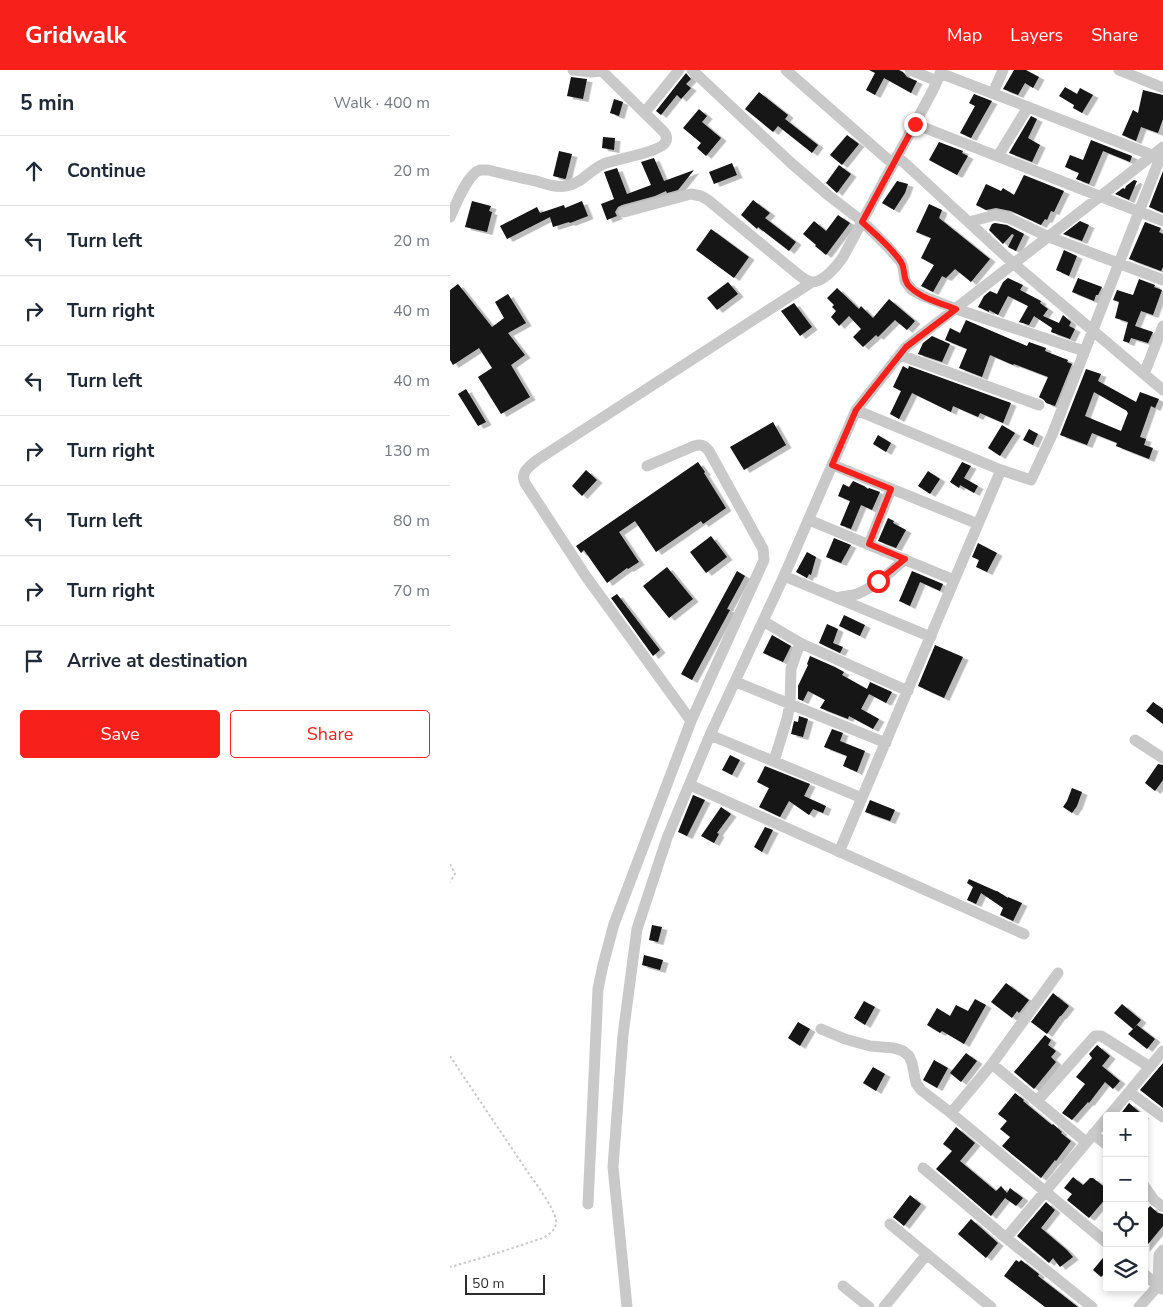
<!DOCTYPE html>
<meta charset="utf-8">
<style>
body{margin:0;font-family:"Nunito Sans",sans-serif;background:#f6f6f7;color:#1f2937}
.controls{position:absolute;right:15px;bottom:15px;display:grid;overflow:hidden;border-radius:5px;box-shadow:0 2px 8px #0003}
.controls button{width:45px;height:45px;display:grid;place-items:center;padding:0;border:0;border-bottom:1px solid #e0e1e3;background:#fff;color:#1f2937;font:25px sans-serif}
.scale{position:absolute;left:15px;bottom:12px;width:80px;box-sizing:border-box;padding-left:5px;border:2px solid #2c2c2c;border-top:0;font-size:14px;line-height:18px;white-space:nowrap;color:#2c2c2c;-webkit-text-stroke:4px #fff;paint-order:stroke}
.stop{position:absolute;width:15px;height:15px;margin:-11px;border:4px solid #f7201b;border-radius:50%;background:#fff}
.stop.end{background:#f7201b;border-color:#fff;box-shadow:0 1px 5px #0008}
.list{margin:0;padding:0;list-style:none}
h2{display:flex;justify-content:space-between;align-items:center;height:65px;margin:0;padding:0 20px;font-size:21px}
h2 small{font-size:16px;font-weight:400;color:#747a83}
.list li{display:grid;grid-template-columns:32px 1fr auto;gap:15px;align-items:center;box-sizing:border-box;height:70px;padding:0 20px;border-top:1px solid #e0e1e3}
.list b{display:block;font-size:19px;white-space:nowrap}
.list em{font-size:16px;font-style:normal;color:#747a83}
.actions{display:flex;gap:10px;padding:15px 20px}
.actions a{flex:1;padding:11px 0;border:1px solid #f7201b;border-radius:5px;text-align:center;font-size:18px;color:#f7201b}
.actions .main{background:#f7201b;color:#fff}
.icon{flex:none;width:28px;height:28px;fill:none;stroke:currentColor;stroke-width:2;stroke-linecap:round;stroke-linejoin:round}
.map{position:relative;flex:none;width:713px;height:1237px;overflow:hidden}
header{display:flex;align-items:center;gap:30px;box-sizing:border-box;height:70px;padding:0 25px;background:#f7201b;color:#fff}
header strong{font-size:24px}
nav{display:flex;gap:28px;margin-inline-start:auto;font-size:18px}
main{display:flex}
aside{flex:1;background:#fff}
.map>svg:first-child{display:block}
.building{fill:#131313;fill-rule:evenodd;filter:url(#shadow)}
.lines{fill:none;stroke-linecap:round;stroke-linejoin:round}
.path{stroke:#c9c9c9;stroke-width:2;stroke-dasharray:2.5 2.5;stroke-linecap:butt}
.minor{stroke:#c9c9c9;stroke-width:11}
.route{stroke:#f7201b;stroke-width:6}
</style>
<header>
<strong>Gridwalk</strong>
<nav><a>Map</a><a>Layers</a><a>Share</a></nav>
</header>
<main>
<aside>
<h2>5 min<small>Walk · 400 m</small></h2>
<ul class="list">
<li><svg class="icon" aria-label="ahead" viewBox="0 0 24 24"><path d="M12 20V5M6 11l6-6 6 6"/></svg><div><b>Continue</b></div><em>20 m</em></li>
<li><svg class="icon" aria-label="left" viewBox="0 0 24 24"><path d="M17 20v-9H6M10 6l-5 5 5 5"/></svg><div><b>Turn left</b></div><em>20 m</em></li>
<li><svg class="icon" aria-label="right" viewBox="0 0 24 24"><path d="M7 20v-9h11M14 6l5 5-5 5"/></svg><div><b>Turn right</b></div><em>40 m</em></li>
<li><svg class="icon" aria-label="left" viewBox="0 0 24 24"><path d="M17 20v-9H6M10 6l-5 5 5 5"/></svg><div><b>Turn left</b></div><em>40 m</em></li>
<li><svg class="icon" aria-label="right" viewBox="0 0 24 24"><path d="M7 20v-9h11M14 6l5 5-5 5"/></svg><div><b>Turn right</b></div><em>130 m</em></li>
<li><svg class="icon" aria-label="left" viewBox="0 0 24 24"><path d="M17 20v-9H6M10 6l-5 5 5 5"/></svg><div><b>Turn left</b></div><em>80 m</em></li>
<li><svg class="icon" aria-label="right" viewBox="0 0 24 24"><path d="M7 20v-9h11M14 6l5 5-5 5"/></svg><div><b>Turn right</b></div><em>70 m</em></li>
<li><svg class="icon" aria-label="arrive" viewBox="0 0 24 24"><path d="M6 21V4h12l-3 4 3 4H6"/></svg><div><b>Arrive at destination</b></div></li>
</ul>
<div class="actions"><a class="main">Save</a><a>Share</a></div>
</aside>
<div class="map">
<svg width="713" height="1237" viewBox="0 0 713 1237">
<defs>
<filter id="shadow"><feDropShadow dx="5.5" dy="3" stdDeviation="0" flood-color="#0004"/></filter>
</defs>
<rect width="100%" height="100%" fill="#fff"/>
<path class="building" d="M419,0H449L453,2L457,7L467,11L461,23L434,8L425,25L416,20L425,3Z
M564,0H576L589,7L583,18L575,13L568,25L553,19Z
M236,3L241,9L236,14L241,18L231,29L227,25L211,45L206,41Z
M121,7L137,9L133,29L117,26Z
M615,17L627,24L630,18L643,25L632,43L623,38L624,35L609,26Z
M693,20L713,25V49L708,63L691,57L686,71L672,65L683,40L688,43Z
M309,22L338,45L335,49L368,75L362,83L328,56L323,62L295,39Z
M524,24L542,31L521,68L510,63L525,36L519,33Z
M164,29L173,32L169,46L160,43Z
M249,39L257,46L252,52L271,68L256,86L247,78L251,73L233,58Z
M581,46L587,49L578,68L590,75L582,92L559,83Z
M397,65L409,74L392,95L380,85Z
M153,67L165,68L164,80L152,78Z
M641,70L682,86L680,92L653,81L639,114L626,109L629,103L615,97L620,85L633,90Z
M489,72L513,81L512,83L518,86L507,105L479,90Z
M109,81L122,84L116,108L115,109L103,106Z
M204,88L214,111L244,100L228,120L217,123L216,121L205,126L172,135L168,137L165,142L167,146L157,150L151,134L164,129L154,102L167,98L177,124L201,115L191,92Z
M282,93L287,105L264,114L259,102Z
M389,95L401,104L387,123L376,113Z
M713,101V143L699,137Z
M574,105L614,121L604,142L601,141L597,150L595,149L591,155L561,141L546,138L536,140L526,135L536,114L551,121L553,118L564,125Z
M684,110L687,111L679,130L665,124L673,118L675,119L676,116Z
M447,111L458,114L455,123L444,140L432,133Z
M303,130L320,143L315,148L346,172L339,181L308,157L307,159L291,145Z
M22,131L41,136L39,141L42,142L37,162L15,157Z
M132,131L138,146L120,153L119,152L103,157L100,147L57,169L50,156L87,137L90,143L114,135L115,138Z
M479,134L492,140L489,148L540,189L521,212L505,199L496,208L492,206L483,222L471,216L484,195L471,188L481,168L466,162Z
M388,145L400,153L376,185L365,176L366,175L353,164L364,151L376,161Z
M630,151L639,155L632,171L613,164Z
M695,152L711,158L709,162L713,164V197L711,201L679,189Z
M545,153L557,155L574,164L566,181L558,177L564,165L562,164L553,174L539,160L542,154Z
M261,159L299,187L284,208L246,180Z
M614,180L627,186L619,206L606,200Z
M558,208L573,215L570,220L591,231L590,233L598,239L593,246L609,253L613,245L621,252L619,256L625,259L620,269L601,262L602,258L584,246L579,255L569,252L578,236L558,226L548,245L539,240V242L528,237L534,226L540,221L547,224L553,212Z
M628,208L652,217L648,225H646L644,231L622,222Z
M689,209L705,215L704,217L712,220L703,245L691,241L685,256L703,262L698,273L681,268L679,273L673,271L678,252L665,248L669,232L663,230L667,220L683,225Z
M278,212L288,224L267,240L257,228Z
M8,214L42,257L54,248L45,232L58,224L76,253L58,263L75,285L61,295L80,327L51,344L28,307L42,298L29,278L3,295L0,290V220Z
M387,218L409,239L411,236L423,248L439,229L465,251L457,260L445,250L428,267L426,265L413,277L403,267L411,259L399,246L389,256L381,247L386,241L382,237L384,235L377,228Z
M344,233L362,257L350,266L331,241Z
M516,250L577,276L579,272L596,278L595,281L618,290L617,292L622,294L605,336L596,333L594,330L589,327L598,307L564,294L563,295L540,285L532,307L509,298L517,279L495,270L500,258L510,263Z
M482,266L500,274L492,292L468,284L473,273Z
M453,296L458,299L459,296L561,333L553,353L530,343L528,347L503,336L501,342L462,323L449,349L440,344L451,321L443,317Z
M636,299L651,304L648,311L686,332L690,322L709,329L705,338L701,336L690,367L696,369L694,375L703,378L699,389L666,376L667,373L642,363L637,375L610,365ZM644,322L677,341V342L678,343L671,361L635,346Z
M16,319L36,352L28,356L8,324Z
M323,352L336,375L294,400L280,377Z
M552,355L565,363L550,386L538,378Z
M579,359L588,364L583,375L573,370Z
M428,365L441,373L436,382L423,374Z
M248,392L255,402L254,403L276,438L253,454L251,451L206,482L185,451L169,462L189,492L178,499L177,498L157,513L134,480L131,483L126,476Z
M512,392L521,396L514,408L528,416L524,423L510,415L509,418L500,412Z
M136,400L147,410L132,426L122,416Z
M478,401L490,409L480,424L468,416Z
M403,411L414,416L418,419L419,418L430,422L422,440L411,435L401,459L390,455L400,431L388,426L393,414L399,417Z
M438,448L444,451L443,453L456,460L446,478L428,471Z
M261,466L277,487L256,503L240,482Z
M384,468L401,475L391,493L376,487Z
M528,473L547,483L537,502L526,497L529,490L522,487Z
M357,482L366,487L361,505L359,504L357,508L346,502Z
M217,497L243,529L219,548L193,516Z
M287,501L295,506L277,539L280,540L242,610L231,604Z
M462,501L493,514L490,521L470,512L460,536L449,531Z
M167,524L210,580L203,586L161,528Z
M394,545L415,555L410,566L389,556Z
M377,554L388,559L383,573L393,577L390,583L369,573Z
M322,565L341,576L333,592L313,583Z
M485,575L513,587L494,628L468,616Z
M360,586L385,597L394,602L392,605L417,619L420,612L442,622L436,633L419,624L411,639L429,649L423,659L399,646L398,649L370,638L375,630L358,621L353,631L348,629V616L358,595L357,594Z
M703,632L713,639V654L696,641Z
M349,646L358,649L353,667L341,664L344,651L348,652Z
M382,659L393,663L390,671L415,681L407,702L393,696L397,686L374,677Z
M280,685L290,690L282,705L272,700Z
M708,694L713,695V710L705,721L695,713Z
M315,696L360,714L354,726L376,736L373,743L363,739L359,745L339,731L330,747L309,737L319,718L307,712Z
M622,718L632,722L627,736L622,743L613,737L617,731Z
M243,725L255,730L237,766L228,762Z
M420,730L445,740L440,751L415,742Z
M271,737L281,744L267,763L269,764L264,773L251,766Z
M315,757L323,760L312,782L304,777Z
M519,809L546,821H547L558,828V827L572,833L563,851L550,845L553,838L531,823L526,834L517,830L523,817L517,813Z
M202,855L212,857L208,872L199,870Z
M194,885L213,890L210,900L192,895Z
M556,913L579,930L569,943L567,941L562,948L541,932Z
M603,923L619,936L611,946H610L597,964L581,952Z
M525,929L536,935L514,974L492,961L490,963L477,955L487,938L500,946L506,935L518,941Z
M414,931L425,937L415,955L404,948Z
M672,934L691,950L683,959L664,943Z
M348,952L360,959L350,976L338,968Z
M687,955L705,969L697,979L678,964Z
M595,965L601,970L598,975L606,981L601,987L606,992L584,1019L564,1002Z
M647,975L660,986L652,996L670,1011L663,1019L655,1012L639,1033L638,1032L622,1050L612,1043L635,1014L626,1007L642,988L639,984Z
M516,983L527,991L511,1012L500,1003Z
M484,990L498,998L487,1018L473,1010Z
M713,993V1038L690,1020Z
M423,997L435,1004L426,1021L413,1013Z
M565,1023L574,1030L573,1031L602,1055L603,1054L612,1062L611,1063L621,1071L606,1091L605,1090L591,1108L552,1076L560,1067L550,1059L557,1051L548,1044Z
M679,1033L694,1046H669Z
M506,1057L525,1073L510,1091L546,1121L551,1116L557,1123L560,1118L573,1128L566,1136L555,1128L541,1146L486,1099L502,1081L493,1074Z
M623,1107L633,1115L640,1108H643L657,1119V1127L639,1148L617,1130L622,1124L614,1118Z
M460,1125L471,1134L454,1156L443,1147Z
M596,1132L605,1140L591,1158L617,1180L623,1187L610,1197L603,1188L599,1193L567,1166Z
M700,1136L708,1143L713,1144V1156L694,1179V1143Z
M521,1149L548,1173L536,1188L508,1164Z
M657,1183V1201L651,1207L643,1200Z
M566,1190L569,1192L571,1190L589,1204L588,1206L628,1237H595L554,1206Z"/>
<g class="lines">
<path class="path" d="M0,794L5,804L0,812
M0,986C25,1024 51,1062 77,1101C85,1112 104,1138 106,1150C107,1159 100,1164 93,1168L35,1187L0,1197"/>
<path class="minor" d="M123,0L141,2L152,1
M242,0L340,92L378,125L413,152L438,177L451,192L453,197L455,211L462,220L473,226L506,239L634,281
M336,0L443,94
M460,0L487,11
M669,0L713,18
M490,3L707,87
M543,23L553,0
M195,42L229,0
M465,54L713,151
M447,86L564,194L713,320
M548,86L578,37
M174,142L241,124L251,126L258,130L350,206C353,208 357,211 361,212C373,213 387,196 393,187L483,20L492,0
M0,147C6,135 17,104 30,100C30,100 37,100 38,100C54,104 70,108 86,111C95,114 107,118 116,116C132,114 141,98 156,93C168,89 207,82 214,74C218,70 217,65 213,61L151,0
M519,152L545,145L559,148L599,167L713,210
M450,285L589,335
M694,304L713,256
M406,340L551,400L581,410L602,365L710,88
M383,395L528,454
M359,450L504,510
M419,474L441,419
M334,506L481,567
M387,528C393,526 400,526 407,524C425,517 440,502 455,489
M313,551L350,573L458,621
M286,612L436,673
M241,651L135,505L75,413C70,402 79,397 87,390L362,212
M260,665L412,728
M685,670L713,688
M324,691L337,649L340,634L341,599L350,573
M240,715L574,864
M389,782L551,400
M371,959L395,969L420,976L444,978L453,981L459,986L462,993L466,1013L471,1020L501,1043L657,1173
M542,994L636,1072
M679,1022L713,1047
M587,1031L645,966H651L656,969L700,997
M501,1043L542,994L608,903
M659,1046L713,981
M643,1064L657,1075
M473,1098L556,1168L642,1237
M694,1116L704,1130L713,1137
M138,1134L148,919L153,895L164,854L241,651L314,490L313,479L259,381C254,375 251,374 244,376L197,396
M440,1154L541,1237
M556,1168L657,1048
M694,1204L712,1219
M393,1216L419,1237
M177,1237L163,1097L173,965L187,859L217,768L260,665L334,506L406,340L456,277L652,125L713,77
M434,1237L477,1184
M689,1237L708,1216L709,1185L713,1180"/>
</g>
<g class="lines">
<path class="route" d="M428,511L455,489L419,474L441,419L382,395L406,340L456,277L506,239C491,233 472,229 460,217C452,210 456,200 451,192C441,177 425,164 412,152L465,54"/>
</g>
</svg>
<div class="controls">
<button>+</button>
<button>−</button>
<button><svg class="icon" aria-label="locate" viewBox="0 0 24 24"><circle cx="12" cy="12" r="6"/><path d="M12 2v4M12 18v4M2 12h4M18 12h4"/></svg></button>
<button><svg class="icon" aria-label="layers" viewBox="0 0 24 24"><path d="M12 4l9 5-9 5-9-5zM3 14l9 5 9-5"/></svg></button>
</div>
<div class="scale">50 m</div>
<div class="stop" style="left:428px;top:511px"></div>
<div class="stop end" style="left:465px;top:54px"></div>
</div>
</main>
